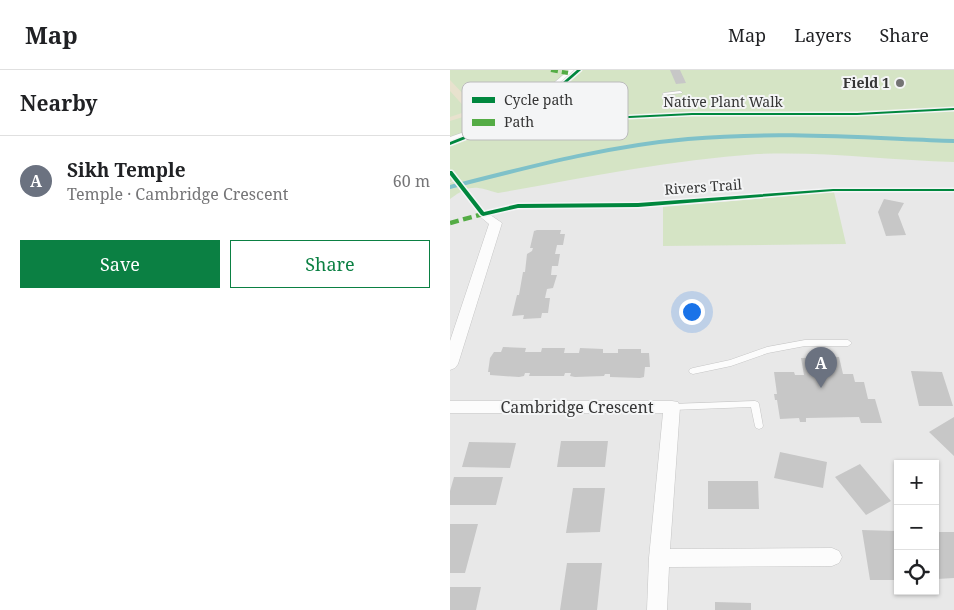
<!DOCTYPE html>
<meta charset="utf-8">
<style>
body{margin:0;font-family:"Noto Serif",serif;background:#f2f2f2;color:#202124}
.controls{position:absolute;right:15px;bottom:15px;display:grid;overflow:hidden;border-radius:0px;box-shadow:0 1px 4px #0004}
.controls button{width:45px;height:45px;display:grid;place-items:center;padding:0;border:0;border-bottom:1px solid #e0e0e0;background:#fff;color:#202124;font:25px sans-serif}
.you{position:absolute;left:241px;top:241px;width:18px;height:18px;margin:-12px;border:4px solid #fff;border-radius:50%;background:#1a73e8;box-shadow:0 0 0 8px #1a73e833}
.badge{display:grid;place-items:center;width:32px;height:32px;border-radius:50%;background:#0b8043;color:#fff;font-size:16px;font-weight:700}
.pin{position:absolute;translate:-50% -41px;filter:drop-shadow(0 1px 2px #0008)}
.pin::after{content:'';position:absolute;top:26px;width:18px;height:15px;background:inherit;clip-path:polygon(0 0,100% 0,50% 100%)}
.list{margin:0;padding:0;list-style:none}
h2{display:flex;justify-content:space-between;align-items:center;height:65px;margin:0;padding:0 20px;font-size:21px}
h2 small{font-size:16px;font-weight:400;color:#757577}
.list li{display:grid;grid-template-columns:32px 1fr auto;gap:15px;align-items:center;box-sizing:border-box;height:90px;padding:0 20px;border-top:1px solid #e0e0e0}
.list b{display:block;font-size:19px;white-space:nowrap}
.list p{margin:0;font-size:16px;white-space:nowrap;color:#757577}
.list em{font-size:16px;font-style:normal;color:#757577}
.actions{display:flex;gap:10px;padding:15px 20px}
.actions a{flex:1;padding:11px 0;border:1px solid #0b8043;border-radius:0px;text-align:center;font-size:18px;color:#0b8043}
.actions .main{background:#0b8043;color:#fff}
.icon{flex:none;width:28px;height:28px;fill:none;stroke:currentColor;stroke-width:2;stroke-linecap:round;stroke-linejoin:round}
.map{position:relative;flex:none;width:504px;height:540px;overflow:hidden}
header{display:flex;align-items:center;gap:30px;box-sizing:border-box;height:70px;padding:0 25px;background:#fff;border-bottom:1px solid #e0e0e0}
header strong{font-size:24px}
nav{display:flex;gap:28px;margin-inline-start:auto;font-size:18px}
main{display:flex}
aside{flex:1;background:#fff}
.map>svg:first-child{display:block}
.green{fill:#d5e4c5}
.sand{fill:#e8e2ce}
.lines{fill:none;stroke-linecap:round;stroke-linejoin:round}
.stream{stroke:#7fc1c9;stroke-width:4}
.building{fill:#c7c7c7}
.lane-casing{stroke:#c6c6c6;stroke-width:1}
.street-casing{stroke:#c6c6c6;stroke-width:1}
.lane{fill:#fcfcfc;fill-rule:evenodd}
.street{fill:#fcfcfc;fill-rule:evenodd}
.quiet-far1{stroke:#54ac45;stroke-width:4;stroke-dasharray:7 4;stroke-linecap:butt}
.quiet{stroke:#54ac45;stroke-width:4.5;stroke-dasharray:9 4.5;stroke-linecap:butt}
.cycleway-casing{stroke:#f4f5f6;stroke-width:3}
.cycleway{fill:#00873e;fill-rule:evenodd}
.poi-dot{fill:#747474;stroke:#f4f5f6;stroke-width:2}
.labels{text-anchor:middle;stroke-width:4;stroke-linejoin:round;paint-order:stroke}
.far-poi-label{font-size:14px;font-weight:bold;fill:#353535;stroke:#f4f5f6;text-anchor:end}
.far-street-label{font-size:14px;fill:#353535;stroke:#f4f5f6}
.street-label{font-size:16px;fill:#353535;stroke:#f4f5f6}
.key{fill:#f4f5f6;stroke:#bbbbbc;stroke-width:1}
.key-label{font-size:14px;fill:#353535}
</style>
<header>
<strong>Map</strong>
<nav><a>Map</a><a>Layers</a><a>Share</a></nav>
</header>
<main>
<aside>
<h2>Nearby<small></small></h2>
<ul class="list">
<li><span class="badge" style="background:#6b7280">A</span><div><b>Sikh Temple</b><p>Temple · Cambridge Crescent</p></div><em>60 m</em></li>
</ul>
<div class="actions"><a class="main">Save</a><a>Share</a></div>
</aside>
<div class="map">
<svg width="504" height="540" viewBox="0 0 504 540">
<rect width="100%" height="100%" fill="#e8e8e8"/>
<path class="green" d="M0,0H504V92C439,90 372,81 307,84C220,90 134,108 48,123C25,116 20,114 0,129V113L7,110L0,112Z
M384,122L396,174L213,176V137Z"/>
<path class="sand" d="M0,10L19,30L32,41L0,51V47L18,41L0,21Z"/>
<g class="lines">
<path class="stream" d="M0,117C79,97 157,76 238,69C327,61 415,68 504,71"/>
</g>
<path class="building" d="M220,0H230L236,13L226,14Z
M434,129L454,133L448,144L456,165L436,166L428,142Z
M87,160H111L110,164H115L113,175H107L105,184H110L108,196H102L101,205H107L103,218L97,219L95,228H100L98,243H92L91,248L73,249L74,245L62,246L67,225H69L73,202H75L77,184L82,181L83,178H80L84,161Z
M53,277L76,278L75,282H91L92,278H115L114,283H129L130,278L153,279V283H168V279H191V283H199L200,297H195L194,307L190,308L160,307V304H155L154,306L125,307L120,306L121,303H115L114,306H79L80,303H75L74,306L69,307L40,305V302H38L40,288L44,282H51Z
M389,287L393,304H403L405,312H414L418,329H425L432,353H411L409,347L356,348V352H350L349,348L330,349L327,330H325L324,324H327L324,302H344L345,305H354L351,288Z
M461,301L492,302L503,336H469Z
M504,347V386L479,362Z
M111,371H158L155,397H107Z
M19,372L66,373L60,398L12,397Z
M330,382L377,392L373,418L324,408Z
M410,394L441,431L416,445L385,407Z
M4,407H53L46,435H0V421Z
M258,411H308L309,439H258Z
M123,418H155L150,462L116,463Z
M0,454H28L15,503H0Z
M412,460L446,461L448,510H420Z
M485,462H504V508L487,509Z
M117,493H152L147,540H110Z
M0,517H31L26,540H0Z
M265,532L301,533V540H265Z"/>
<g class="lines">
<g class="lane-casing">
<path id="lane" d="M119,0H124L83,36L38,57L0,71V67L34,55L79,34Z
M230,21L232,22V23L214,25L212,24L214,23Z
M355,270H398L402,273L398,276H355L318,283L281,296L243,304L240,303L239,301L240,299L243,298L280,290L317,277Z
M305,331L308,332L309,334L313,356L312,358L309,359L306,358L305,356L301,337L222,340L219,339L218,337L219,335L222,334Z"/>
</g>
<g class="street-casing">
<path id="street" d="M33,140L52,153L8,294L5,298L0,300V271L39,154L27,144Z
M0,331H222L228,332L230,337L220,479L382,478L389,481L392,487L389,493L382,496L219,497L217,540H197L199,488L213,343H0Z"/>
</g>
<use href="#lane" class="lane"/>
<use href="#street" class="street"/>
<path class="quiet-far1" d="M101,0L118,3"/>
<path class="quiet" d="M0,153L33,144"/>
<g class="cycleway-casing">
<path id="cycleway" d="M127,0H131L91,35L48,56L70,57L158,47L242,43H407L504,38V40L407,45H242L158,49L70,59L43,58L0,75V72L40,56L89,33Z
M0,101H2L34,142L68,134L188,133L383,119H504V121H383L188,137L68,138L33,146L31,145L0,105Z"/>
</g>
<use href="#cycleway" class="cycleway"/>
</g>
<circle class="poi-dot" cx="450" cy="13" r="5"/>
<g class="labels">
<g class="far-poi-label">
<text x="440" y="18">Field 1</text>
</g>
<g class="far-street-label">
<text x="273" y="37">Native Plant Walk</text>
<text transform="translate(253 117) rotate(-4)" y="5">Rivers Trail</text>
</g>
<g class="street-label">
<text x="127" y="343">Cambridge Crescent</text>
</g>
</g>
<rect x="12" y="12" width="166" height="58" rx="8" class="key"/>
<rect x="22" y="27" width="23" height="6" fill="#00873e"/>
<rect x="22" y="49" width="23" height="7" fill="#54ac45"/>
<g class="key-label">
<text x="54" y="35">Cycle path</text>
<text x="54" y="57">Path</text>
</g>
</svg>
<div class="controls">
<button>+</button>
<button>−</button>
<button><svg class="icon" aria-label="locate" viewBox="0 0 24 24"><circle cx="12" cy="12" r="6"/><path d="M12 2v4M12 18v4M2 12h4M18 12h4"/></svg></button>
</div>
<div class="you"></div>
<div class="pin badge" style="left:371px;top:318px;background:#6b7280">A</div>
</div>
</main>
